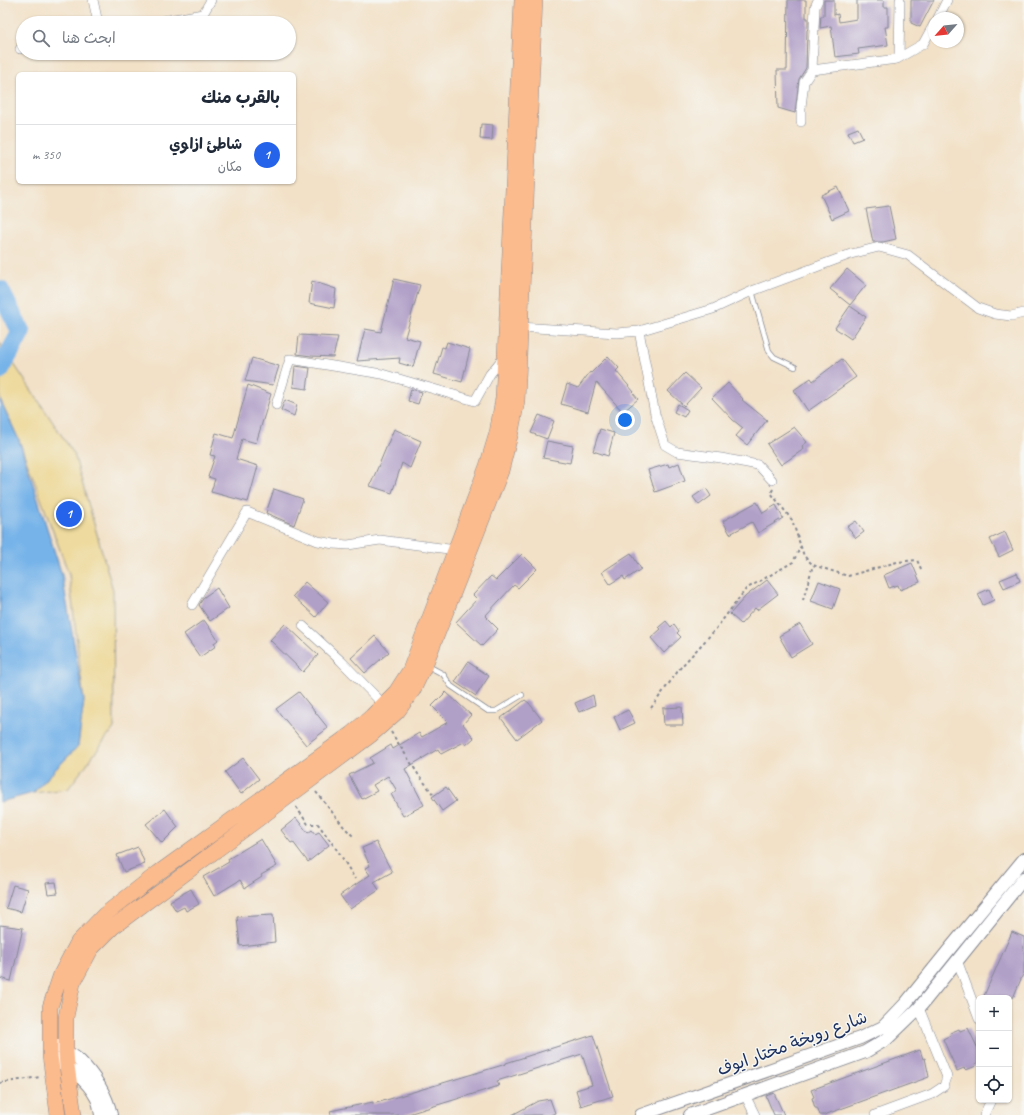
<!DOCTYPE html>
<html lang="ar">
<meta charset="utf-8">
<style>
body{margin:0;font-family:Caveat,"Playpen Sans Arabic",sans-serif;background:#f2f2f3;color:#1f2937;direction:rtl}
.controls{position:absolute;right:12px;bottom:12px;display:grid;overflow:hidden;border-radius:6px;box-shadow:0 1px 3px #0004}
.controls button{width:36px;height:36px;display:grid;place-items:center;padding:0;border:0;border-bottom:1px solid #e0e1e3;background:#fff;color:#1f2937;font:20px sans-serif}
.compass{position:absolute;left:928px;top:12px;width:36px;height:36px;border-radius:50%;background:#fff;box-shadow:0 1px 3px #0004;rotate:243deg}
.you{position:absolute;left:625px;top:420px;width:14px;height:14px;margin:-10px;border:3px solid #fff;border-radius:50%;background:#1a73e8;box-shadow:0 0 0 6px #1a73e833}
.badge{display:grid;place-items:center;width:26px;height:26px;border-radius:50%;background:#2563eb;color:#fff;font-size:13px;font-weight:700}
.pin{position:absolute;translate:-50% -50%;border:2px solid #fff;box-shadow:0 1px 4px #0006}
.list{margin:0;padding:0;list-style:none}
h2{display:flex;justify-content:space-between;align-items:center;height:52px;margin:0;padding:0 16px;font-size:17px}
h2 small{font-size:13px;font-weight:400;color:#747a83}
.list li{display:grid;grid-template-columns:26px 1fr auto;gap:12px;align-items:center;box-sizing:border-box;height:60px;padding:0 16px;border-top:1px solid #e0e1e3}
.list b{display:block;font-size:15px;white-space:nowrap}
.list p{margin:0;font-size:13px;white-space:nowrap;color:#747a83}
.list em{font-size:13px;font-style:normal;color:#747a83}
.icon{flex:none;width:22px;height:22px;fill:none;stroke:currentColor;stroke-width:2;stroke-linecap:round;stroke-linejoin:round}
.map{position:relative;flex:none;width:1024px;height:1115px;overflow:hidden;direction:ltr}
.search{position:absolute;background:#fff;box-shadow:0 1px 3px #0004;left:16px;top:16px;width:280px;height:44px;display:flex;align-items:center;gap:10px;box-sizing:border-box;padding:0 14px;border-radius:22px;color:#747a83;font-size:15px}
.panel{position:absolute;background:#fff;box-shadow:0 1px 3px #0004;left:16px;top:72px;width:280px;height:112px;border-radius:6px;direction:rtl}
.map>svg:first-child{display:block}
.sand{fill:#eeda9e;stroke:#84847e}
.water{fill:#76b3e9;stroke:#4871a4}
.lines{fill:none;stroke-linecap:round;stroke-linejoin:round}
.river{stroke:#76b3e9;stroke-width:19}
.building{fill:#b09fc7}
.service-casing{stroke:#868892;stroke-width:6}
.minor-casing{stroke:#868892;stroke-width:10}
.tertiary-casing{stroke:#868892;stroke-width:14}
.primary-casing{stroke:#868892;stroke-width:16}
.path{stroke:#868892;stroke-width:2;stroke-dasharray:3 3;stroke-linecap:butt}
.service{stroke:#fff;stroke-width:4.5}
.minor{stroke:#fff;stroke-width:9}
.tertiary{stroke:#fff;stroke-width:12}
.primary{stroke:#fbbb8d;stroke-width:15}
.labels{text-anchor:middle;stroke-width:3;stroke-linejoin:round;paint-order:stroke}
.street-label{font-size:17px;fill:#1b2f5e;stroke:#f6f6f2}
</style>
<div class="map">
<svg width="1024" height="1115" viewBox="0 0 1024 1115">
<rect width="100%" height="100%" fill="#f6f6f2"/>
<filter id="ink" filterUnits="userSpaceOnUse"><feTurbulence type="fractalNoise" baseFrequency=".025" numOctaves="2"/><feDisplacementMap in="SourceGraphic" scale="8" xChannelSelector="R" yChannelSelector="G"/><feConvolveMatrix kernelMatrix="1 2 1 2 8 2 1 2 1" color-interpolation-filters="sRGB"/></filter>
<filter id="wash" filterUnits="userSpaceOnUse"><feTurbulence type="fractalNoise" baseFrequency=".012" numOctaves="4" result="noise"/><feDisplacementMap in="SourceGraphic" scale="16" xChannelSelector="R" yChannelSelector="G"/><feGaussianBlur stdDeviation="0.9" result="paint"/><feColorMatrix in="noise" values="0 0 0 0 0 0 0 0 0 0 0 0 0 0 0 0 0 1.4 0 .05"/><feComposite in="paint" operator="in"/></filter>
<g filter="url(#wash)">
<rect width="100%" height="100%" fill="#f2e1c7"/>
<path class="sand" d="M0,343L74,454L113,590L114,728L68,789L33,793L78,746L84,701L69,574L19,440L0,399Z"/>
<path class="water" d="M0,399L19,440L62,575L84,701L78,746L33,793L0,802Z"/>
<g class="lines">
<path class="river" d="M0,290L21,332L0,370"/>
</g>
<g id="blocks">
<path class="building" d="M788,0H806V18H808V29L807,30L806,68L799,79L795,113L778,108L777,70H787Z
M824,0H834V15L838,14L839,22L857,19V0H884V7H888V27H885L888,45L858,49L859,54L835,57L831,26L820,28L821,16H824Z
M911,0H934L920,27L911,23Z
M481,124L493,125L492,140L480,139Z
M858,128L863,138L853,142L848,132Z
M838,187L849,211L832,219L821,195Z
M889,206L896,239L883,242H873L866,209Z
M847,269L866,285L850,305L830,289Z
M394,279L420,285L405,337L420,341L413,367L399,363L400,358L357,361L365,329L381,332Z
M312,281L336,289L334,308L309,303Z
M850,306L866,317L851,339L835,328Z
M299,335L338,337L333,357L311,356L297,354Z
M447,342L470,349L462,382L434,374L442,347L445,348Z
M608,356L619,368L616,371L634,392L633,393L638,399L623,412L596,382L588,412L561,404L567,384L578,388L590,372L591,373Z
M252,358L279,366L273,385L245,381Z
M842,359L856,377L808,411L794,390L811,378L813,381Z
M295,366L310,368L307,389L293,387Z
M685,373L701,388L684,406L668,391Z
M728,383L743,399L742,400L767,420L747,445L736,436L743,428L733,420L712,398Z
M248,385L271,394L256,443L242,439L236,459L258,466L248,502L211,492L215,479L208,477L215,456L210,455L216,433L233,438Z
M411,389L422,392L418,404L408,401Z
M285,400L297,405L294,416L281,410Z
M678,404L688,410L684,417L674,412Z
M539,415L554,421L547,439L531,433Z
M794,427L807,442L802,446L804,449L781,465L767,444Z
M394,429L421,441L410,468L402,463L392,493L370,486Z
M600,429L614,433L608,456L593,451Z
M547,441L573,446L570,463L543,458Z
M679,463L685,481L655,492L648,470L668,464L669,467Z
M706,488L711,496L699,505L693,497Z
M274,489L303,499L294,525L266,513Z
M757,502L763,513L776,505L783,518L758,533L752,522L730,534L723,521Z
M856,521L864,532L856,538L847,527Z
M1005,532L1013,550L999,557L990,539Z
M631,553L641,569L625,580L623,576L610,584L602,572Z
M522,554L537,569L518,588L514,585L485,616L498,629L482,646L456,622L477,599L473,595L491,576L496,580Z
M912,563L920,582L900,590L898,585L889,588L884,575Z
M1017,573L1020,581L1004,588L1000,580Z
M767,580L778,594L757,610L755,608L741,624L730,614L746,596Z
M819,581L840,589L833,609L811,601Z
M305,582L328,602L316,617L293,596Z
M217,588L229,608L210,621L199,605L204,597Z
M989,589L994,600L983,605L978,594Z
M204,620L218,640L214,643L216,646L200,657L184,634Z
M666,621L671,627L674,624L679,631L677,633L681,637L664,653L651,638L661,629L659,627Z
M285,624L318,655L303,672L270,640Z
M800,624L812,644L791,657L779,636Z
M375,636L389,652L365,673L351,658Z
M468,662L489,676L476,696L455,682Z
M299,692L328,728L306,745L276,709Z
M446,692L471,715L463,724L474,738L466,745L464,742L441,754L438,749L405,769L424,805L403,816L391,794L397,791L388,776L373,785L377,791L362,799L349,775L373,763L370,758L391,745L393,749L419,733L422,737L448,722L432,706Z
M593,695L595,705L579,712L575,703Z
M525,700L529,703L542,720L517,739L501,718Z
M682,707L683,725H664L663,708Z
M628,710L635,723L620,730L614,717Z
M243,758L259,779L241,794L225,772Z
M446,787L456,801L442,811L432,797Z
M165,809L178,827L162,843L146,824Z
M296,818L308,833L312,830L315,834L319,832L329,845L308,862L293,842L291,843L281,830Z
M261,839L277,866L261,875L262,877L245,888L240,880L214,896L203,877L229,862L228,859Z
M376,842L392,872L374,882L379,890L350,909L340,895L370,875L365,868L370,866L362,848Z
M138,847L145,864L124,872L117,855Z
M56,882L58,893L48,894L46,883Z
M13,885L28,889L21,912L6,908Z
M191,889L199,904L186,911L184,907L176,911L170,901Z
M273,915L275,942L240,946L237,917Z
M0,925L23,928L11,981L0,978Z
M1012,932L1024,937V972L1013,998H983Z
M968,1028L979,1051V1062L975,1064L976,1066L966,1070L964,1068L957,1071L943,1039L951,1035L950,1033L959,1029L960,1031Z
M593,1035L613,1096L581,1106L576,1090L592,1085L582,1054L497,1081L499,1086L405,1115H331L330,1111L373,1102V1104L506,1064V1063Z
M920,1050L923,1059L925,1058L929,1077L824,1115H820L817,1108H815L812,1098L814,1097L811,1090Z
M774,1093L784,1115H774L766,1096Z
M550,1099L555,1113L550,1115H512L538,1101Z"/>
</g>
</g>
<g filter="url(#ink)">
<use href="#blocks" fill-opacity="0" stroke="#868892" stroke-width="1"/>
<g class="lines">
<g class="service-casing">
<path id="service" d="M752,291L769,351L774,357L795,367
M428,666L443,674L451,686L488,711H496L522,695"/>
</g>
<g class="minor-casing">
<path id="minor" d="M93,0L98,23
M938,18L947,0
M151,23L203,14L211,0
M20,49L23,48
M899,58L900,0
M812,70L897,59L923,44L934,24
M801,122V107L804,82L812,70L815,7L818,0
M519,327L617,333L639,331L713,309L752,291L851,254L879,247L908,255L978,308L995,314L1011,316L1024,313
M639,331L655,414L665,445L677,452L721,458L758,465L772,480
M276,405L290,359L382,374L475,401L490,374L504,357
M192,605L247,512L318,541L334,544L348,545L380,540L456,550
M303,626L341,661L384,705
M957,960L979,1019
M745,1095L755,1115
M875,1115L932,1094L944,1086L947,1077L919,1008
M984,1115L991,1100"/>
</g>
<g class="tertiary-casing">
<path id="tertiary" d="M50,1042C60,1048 71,1053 80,1061C94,1075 107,1095 111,1115
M50,1056C67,1066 87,1079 96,1097C99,1102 100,1109 101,1115
M641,1115L860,1038L883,1027L906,1003L952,946L1024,859
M690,1115L865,1052L887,1039L919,1008L1024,878"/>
</g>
<g class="primary-casing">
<path id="primary" d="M58,1115L50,1056V1007L61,974L78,942L104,915L158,873L351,734L372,716L396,692L410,670L487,466L497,433L503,398L522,0
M74,1115L67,1066L66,1052V1017L73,983L91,949L113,927L371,735L397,712L413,690L425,665L501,471L511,432L517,401L535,0"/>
</g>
<path class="path" d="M773,489L771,493L792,520L804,556L813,565L848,576L897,562L917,560L922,571
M803,600L813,565
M651,708L681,667L715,630L746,589L793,562L801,546
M391,732L418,774L433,794
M316,792L344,827L354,837
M296,807L308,824H318L340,854L355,879
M0,1083L40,1077"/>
<use href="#service" class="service"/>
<use href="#minor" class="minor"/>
<use href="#tertiary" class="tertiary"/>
<use href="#primary" class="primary"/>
</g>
</g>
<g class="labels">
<g class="street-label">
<text transform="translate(792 1043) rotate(-20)" y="6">شارع روبخة مختار ايوف</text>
</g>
</g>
</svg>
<div class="controls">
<button>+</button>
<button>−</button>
<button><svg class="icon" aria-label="locate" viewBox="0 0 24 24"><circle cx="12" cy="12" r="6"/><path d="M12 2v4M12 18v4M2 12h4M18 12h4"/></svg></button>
</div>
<svg class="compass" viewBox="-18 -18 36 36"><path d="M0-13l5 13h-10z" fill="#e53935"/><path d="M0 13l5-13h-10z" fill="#747a83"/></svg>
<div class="you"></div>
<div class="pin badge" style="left:69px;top:514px">1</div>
<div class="search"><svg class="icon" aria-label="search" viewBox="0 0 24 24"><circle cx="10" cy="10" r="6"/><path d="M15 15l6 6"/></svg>ابحث هنا</div>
<section class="panel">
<h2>بالقرب منك<small></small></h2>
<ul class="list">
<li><span class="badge">1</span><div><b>شاطئ ازاوي</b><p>مكان</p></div><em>350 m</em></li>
</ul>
</section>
</div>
